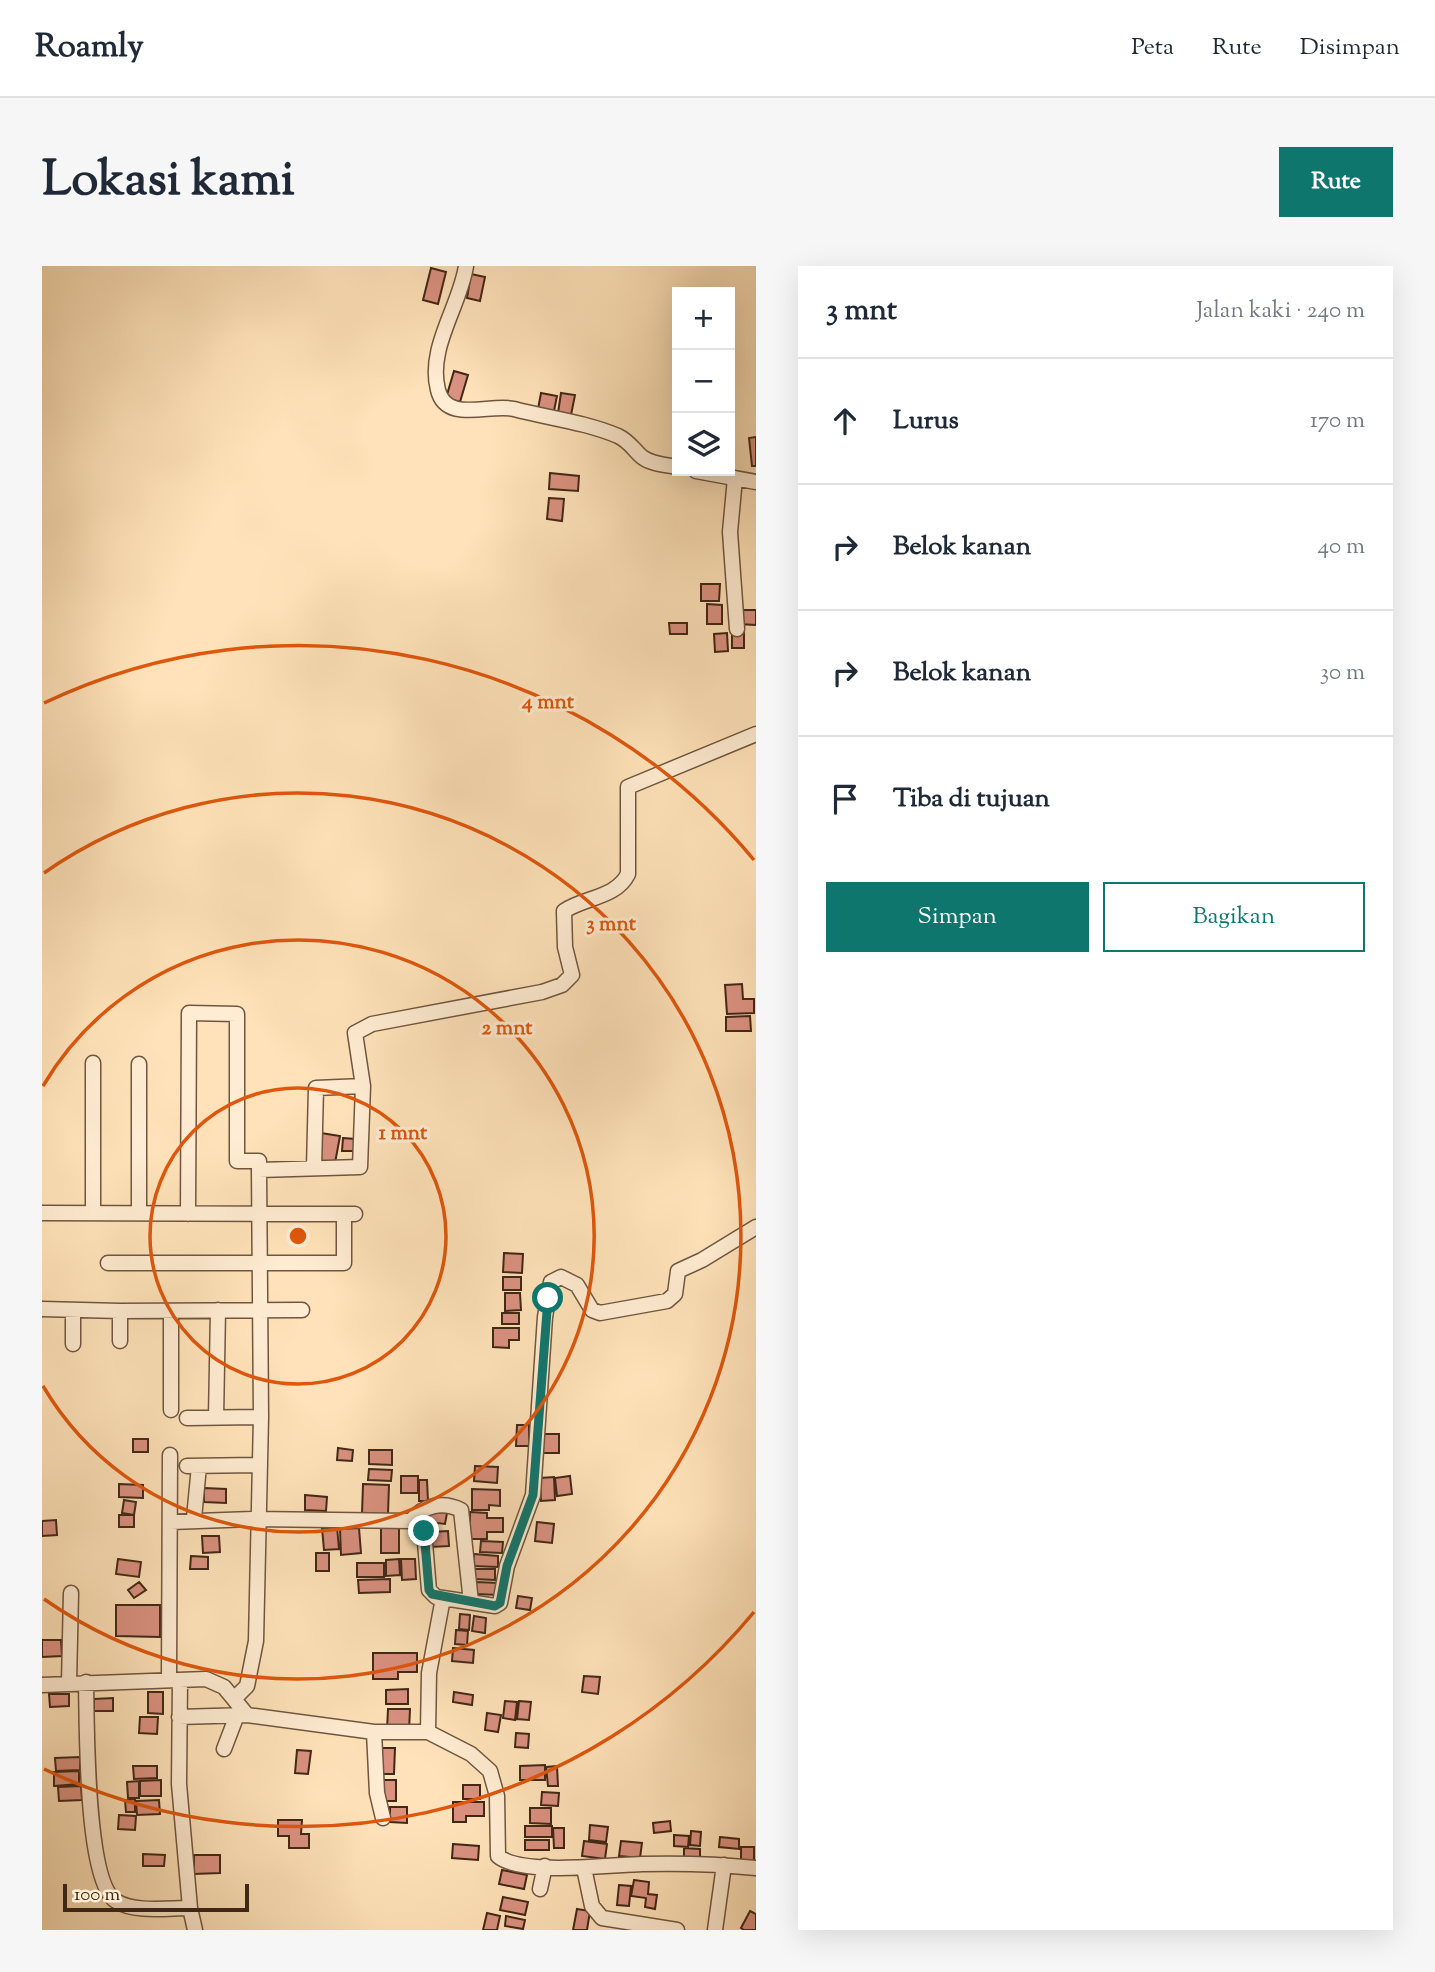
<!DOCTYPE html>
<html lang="id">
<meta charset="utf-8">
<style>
body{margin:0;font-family:"Sorts Mill Goudy",serif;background:#f6f6f7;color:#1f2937}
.controls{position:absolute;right:21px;top:21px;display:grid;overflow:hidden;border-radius:0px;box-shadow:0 7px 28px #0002}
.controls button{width:63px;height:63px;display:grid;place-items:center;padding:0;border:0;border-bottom:2px solid #e0e1e3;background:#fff;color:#1f2937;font:35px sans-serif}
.scale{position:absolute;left:21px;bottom:18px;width:186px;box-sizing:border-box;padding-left:7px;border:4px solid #412716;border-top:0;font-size:19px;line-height:24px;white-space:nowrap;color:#412716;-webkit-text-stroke:5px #ffecd2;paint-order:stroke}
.stop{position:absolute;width:21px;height:21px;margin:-16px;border:5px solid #0f766e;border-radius:50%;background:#fff}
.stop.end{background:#0f766e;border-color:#fff;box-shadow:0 2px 7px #0008}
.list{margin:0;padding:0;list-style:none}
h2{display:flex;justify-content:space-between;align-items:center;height:91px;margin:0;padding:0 28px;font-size:30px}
h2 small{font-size:23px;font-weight:400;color:#747a83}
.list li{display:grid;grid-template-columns:46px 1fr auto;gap:21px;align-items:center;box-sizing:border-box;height:126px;padding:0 28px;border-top:2px solid #e0e1e3}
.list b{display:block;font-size:26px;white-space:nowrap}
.list em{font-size:23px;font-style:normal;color:#747a83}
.actions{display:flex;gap:14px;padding:21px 28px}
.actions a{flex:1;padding:16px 0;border:2px solid #0f766e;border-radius:0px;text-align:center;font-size:24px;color:#0f766e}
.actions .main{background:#0f766e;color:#fff}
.icon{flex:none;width:38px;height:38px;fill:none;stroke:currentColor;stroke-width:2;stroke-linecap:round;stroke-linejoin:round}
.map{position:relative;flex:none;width:714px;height:1664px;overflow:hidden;border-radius:0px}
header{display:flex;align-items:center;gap:42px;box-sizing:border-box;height:98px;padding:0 35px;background:#fff;border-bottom:2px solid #e0e1e3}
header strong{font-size:33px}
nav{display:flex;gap:38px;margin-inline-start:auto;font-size:24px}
.intro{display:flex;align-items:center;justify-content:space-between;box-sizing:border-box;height:168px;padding:0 42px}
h1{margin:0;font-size:49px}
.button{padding:18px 32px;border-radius:0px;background:#0f766e;color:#fff;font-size:24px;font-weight:700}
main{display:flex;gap:42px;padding:0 42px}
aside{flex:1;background:#fff;border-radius:0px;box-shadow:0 7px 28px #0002}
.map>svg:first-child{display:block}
.building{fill:#da9180;stroke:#412716;stroke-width:2}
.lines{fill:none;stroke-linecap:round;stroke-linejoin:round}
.minor-casing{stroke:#70563f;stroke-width:17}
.minor{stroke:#ffecd2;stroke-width:14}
.route{stroke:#0f766e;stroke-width:9}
.ring{fill:none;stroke:#e0560c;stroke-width:3.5}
.centre{fill:#e0560c;stroke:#ffecd2;stroke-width:3.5}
.ring-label{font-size:21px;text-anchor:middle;font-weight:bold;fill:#e0560c;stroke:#ffecd2;stroke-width:6;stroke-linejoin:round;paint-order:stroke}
</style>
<header>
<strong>Roamly</strong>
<nav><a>Peta</a><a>Rute</a><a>Disimpan</a></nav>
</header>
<div class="intro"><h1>Lokasi kami</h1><a class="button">Rute</a></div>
<main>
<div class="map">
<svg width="714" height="1664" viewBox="0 0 714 1664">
<rect width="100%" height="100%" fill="#ffe2b9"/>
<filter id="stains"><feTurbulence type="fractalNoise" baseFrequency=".00286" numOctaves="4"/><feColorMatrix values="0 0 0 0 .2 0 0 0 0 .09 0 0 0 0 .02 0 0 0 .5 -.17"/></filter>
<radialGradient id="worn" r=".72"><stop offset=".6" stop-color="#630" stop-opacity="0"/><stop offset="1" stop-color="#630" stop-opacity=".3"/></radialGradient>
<path class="building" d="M389,2L404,6L396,38L381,34Z
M429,8L443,11L438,35L425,32Z
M412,105L426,109L418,136L404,132Z
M499,127L515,130L512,145L496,143Z
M519,127L533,129L529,149L516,147Z
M714,171V200H710L707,172Z
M508,207L537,210L536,225L507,223Z
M507,232L522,233L520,255L505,253Z
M659,318H678L677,335H659Z
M665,338L680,339V358H665Z
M696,344H714V359L696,358Z
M627,357H645V368H628Z
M685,367L686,385L673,386L672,368Z
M690,367H702V382H690Z
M700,718L701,733H712V747L685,748L683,719Z
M708,750L709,765H684V751Z
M279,867L298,870L293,897L275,894Z
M301,872L313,873L312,885H300Z
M462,987L481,988L480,1007L461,1006Z
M461,1011H479V1024H461Z
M463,1027H478L479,1044L463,1045Z
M460,1047H477V1058H460Z
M451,1062H477V1074H467V1082L451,1081Z
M475,1159H487V1180H474Z
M501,1168H517V1187H501Z
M91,1173H106V1186H91Z
M296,1182L311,1184L310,1195L295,1194Z
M327,1184H350V1199L327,1198Z
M433,1200L456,1201L455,1217L432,1215Z
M327,1203L350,1204L349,1215L326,1214Z
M359,1210H376V1227H359Z
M528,1210L530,1228L515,1230L513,1212Z
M512,1211L513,1234L499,1235L498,1212Z
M377,1214H385L386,1235H377Z
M77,1218L101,1219V1232L77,1231Z
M321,1218L347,1219L346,1248H320Z
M162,1222L184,1223V1237L162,1236Z
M430,1223L458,1224V1240L447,1239V1244H430Z
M263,1229L285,1231L284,1245L263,1244Z
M82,1234L94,1236L92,1249L80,1247Z
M388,1245L405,1247L403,1258L386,1256Z
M428,1246L445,1247V1252H461V1266H445V1273H428Z
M77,1249H92V1261H77Z
M14,1254L15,1269L0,1270V1255Z
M495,1256L512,1258L510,1277L493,1275Z
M295,1261L297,1283L282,1284L280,1262Z
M339,1261H357V1287H339Z
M317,1262L319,1287L299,1289L298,1263Z
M406,1265L407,1280L388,1281V1266Z
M160,1270H177L178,1286L161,1287Z
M439,1275L461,1276L460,1287L438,1286Z
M274,1287H287V1305H274Z
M432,1288L456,1290V1301L431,1300Z
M149,1290L166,1291V1303H148Z
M76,1293L99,1296L97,1311L74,1308Z
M357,1293L358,1309L344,1310V1294Z
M359,1293H373L374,1313L360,1314Z
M315,1297H342V1311H315Z
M433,1303H453V1314L432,1313Z
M348,1313V1326L317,1327L316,1314Z
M97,1316L104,1324L92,1332L86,1324Z
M434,1316L457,1317V1329L434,1328Z
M476,1330L490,1332L488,1344L474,1342Z
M74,1339H118V1371L74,1370Z
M418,1348L428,1349L427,1364L417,1363Z
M432,1350L444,1352L443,1367L430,1365Z
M414,1364L426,1365L425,1379L413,1378Z
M0,1374H19L20,1390L0,1391Z
M411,1382L432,1384L431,1397L410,1395Z
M331,1387H375V1406H356V1413H331Z
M542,1410L558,1411L556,1428L540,1426Z
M366,1423V1438H344V1424Z
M106,1426H121V1448L106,1447Z
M412,1426L431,1429L430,1439L411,1436Z
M7,1428H27V1440L8,1441Z
M71,1432V1445H52V1433Z
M463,1435L475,1436L473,1454L461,1452Z
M477,1435L489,1436L487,1454L475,1453Z
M346,1443H368L367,1465L345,1464Z
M445,1447L459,1449L456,1466L443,1464Z
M98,1451H116L115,1468L97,1467Z
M474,1467L487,1468L486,1482L473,1481Z
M335,1482H353L352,1508H334Z
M255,1484L269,1485L266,1508L253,1507Z
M38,1491V1504L14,1505L13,1492Z
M503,1499V1514H478V1500Z
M91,1500H115V1512L92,1513Z
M515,1500L516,1520H506L504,1501Z
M37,1505V1518L12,1520V1506Z
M119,1514V1530H98V1515Z
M341,1514H354V1535H341Z
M97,1515V1532H86L85,1516Z
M421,1519H438V1533H421Z
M39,1520L40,1534L17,1535L16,1521Z
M500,1526L517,1527L516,1540L499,1539Z
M93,1533V1546H84L83,1534Z
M117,1534L118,1548L95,1549L94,1535Z
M411,1536H442V1550H424V1556H411Z
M348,1541H365V1557L348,1556Z
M488,1542H509V1558L488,1557Z
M77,1549L94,1550L93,1564L76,1563Z
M236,1554H260L259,1568H267V1582H247V1570H236Z
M628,1555L629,1565L612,1567L611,1557Z
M548,1559L566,1561L564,1576L547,1574Z
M483,1560H510V1571H483Z
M511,1562H522V1582H512Z
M649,1565L659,1566L658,1580L648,1579Z
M632,1569L647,1570L646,1581L632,1580Z
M678,1571L697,1573V1583L677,1581Z
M483,1574H507V1584H483Z
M542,1575L565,1578L563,1593L540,1590Z
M579,1575L600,1577L598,1592L577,1590Z
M411,1578L437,1580L436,1594L410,1592Z
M699,1581H712V1600H699Z
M642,1582L658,1583V1594L642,1593Z
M101,1588L123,1589L122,1600H101Z
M152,1589H178V1607L152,1608Z
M460,1604L485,1609L482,1623L457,1618Z
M592,1614L607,1616L606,1628L615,1629L613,1643L603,1641L604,1632L589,1630Z
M577,1619L589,1620L587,1640L575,1639Z
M461,1631L486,1636L483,1649L458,1644Z
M535,1643L548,1645L545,1664H531Z
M708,1645L714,1648V1664H702L699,1662Z
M445,1647L458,1650L455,1664H441Z
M464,1650L483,1654L481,1663L463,1660Z"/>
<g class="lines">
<g class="minor-casing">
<path id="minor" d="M424,0C418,40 385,82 396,124C404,158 449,137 472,143C506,152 543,156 576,170C587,175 591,183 600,191C609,198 624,199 635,201
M654,205L714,216
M693,212L688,266L695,363
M272,902L274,822L321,820
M0,947L313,948
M51,947V797
M97,947V798
M146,948L147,747L195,748V895H217V904
M66,997H302V948
M0,1043L78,1045
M129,1045V1144
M78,1075V1045L260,1044
M31,1078V1044
M145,1152L219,1151
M174,1152L176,1044
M145,1200L218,1199
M152,1252L157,1200
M369,1255C381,1239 401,1235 419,1244L429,1336
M129,1256L210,1253L369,1255L382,1265L387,1324L394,1331L401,1332
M127,1412L128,1189
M138,1414L137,1518L148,1642L153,1664
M44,1416C45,1455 43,1616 74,1635C92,1647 126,1642 148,1642
M27,1417L29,1327
M0,1419L164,1413L182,1421L205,1449L332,1466H386L429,1488L448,1505L455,1530L456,1590C479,1610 568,1599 600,1598C638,1597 676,1598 714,1602
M192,1433L205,1420L214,1375L219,1151L217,904L318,901L321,820L313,767L330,758L500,726L520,719L530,709L523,681L522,645C543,631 574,632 586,608V521L714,468
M137,1451L205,1449
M332,1466L335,1527L341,1552
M386,1466L387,1407L401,1332L453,1340L458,1337L465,1300L491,1229L503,1051L509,1016L519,1011L535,1019L550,1044L558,1047L625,1035L633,1028L636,1005L660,994L714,961
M182,1483L195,1449
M542,1602L550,1640L560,1652L635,1664
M498,1623L503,1600
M673,1664L682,1599"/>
</g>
<use href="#minor" class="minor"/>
</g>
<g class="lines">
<path class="route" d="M382,1265L387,1324L390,1328L453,1340L458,1337L465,1300L491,1229L506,1032"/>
</g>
<g class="ring">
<circle cx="256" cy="970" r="148"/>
<path d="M1 820A296 296 0 1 1 1 1120"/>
<path d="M2 607A443 443 0 1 1 2 1333"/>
<path d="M712 1346A591 591 0 0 1 2 1503M2 437A591 591 0 0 1 712 594"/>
</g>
<circle cx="256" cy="970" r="10" class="centre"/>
<g class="ring-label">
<text x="506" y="442">4 mnt</text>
<text x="569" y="664">3 mnt</text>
<text x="465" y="768">2 mnt</text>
<text x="361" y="873">1 mnt</text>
</g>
<rect width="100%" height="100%" filter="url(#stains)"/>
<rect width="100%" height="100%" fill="url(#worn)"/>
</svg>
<div class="controls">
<button>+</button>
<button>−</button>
<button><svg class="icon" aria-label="layers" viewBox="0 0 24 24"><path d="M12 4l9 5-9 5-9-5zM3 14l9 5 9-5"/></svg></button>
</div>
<div class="scale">100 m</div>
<div class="stop" style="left:506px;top:1032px"></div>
<div class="stop end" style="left:382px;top:1265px"></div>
</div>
<aside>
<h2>3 mnt<small>Jalan kaki · 240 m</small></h2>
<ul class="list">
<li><svg class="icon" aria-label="ahead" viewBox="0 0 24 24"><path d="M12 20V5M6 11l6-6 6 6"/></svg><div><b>Lurus</b></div><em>170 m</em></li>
<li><svg class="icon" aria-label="right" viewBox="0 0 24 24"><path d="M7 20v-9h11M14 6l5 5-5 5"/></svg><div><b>Belok kanan</b></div><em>40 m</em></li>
<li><svg class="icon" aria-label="right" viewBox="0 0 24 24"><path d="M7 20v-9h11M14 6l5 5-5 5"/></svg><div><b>Belok kanan</b></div><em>30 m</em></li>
<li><svg class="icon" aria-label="arrive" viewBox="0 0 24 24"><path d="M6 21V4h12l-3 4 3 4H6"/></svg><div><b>Tiba di tujuan</b></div></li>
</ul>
<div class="actions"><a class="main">Simpan</a><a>Bagikan</a></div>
</aside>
</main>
